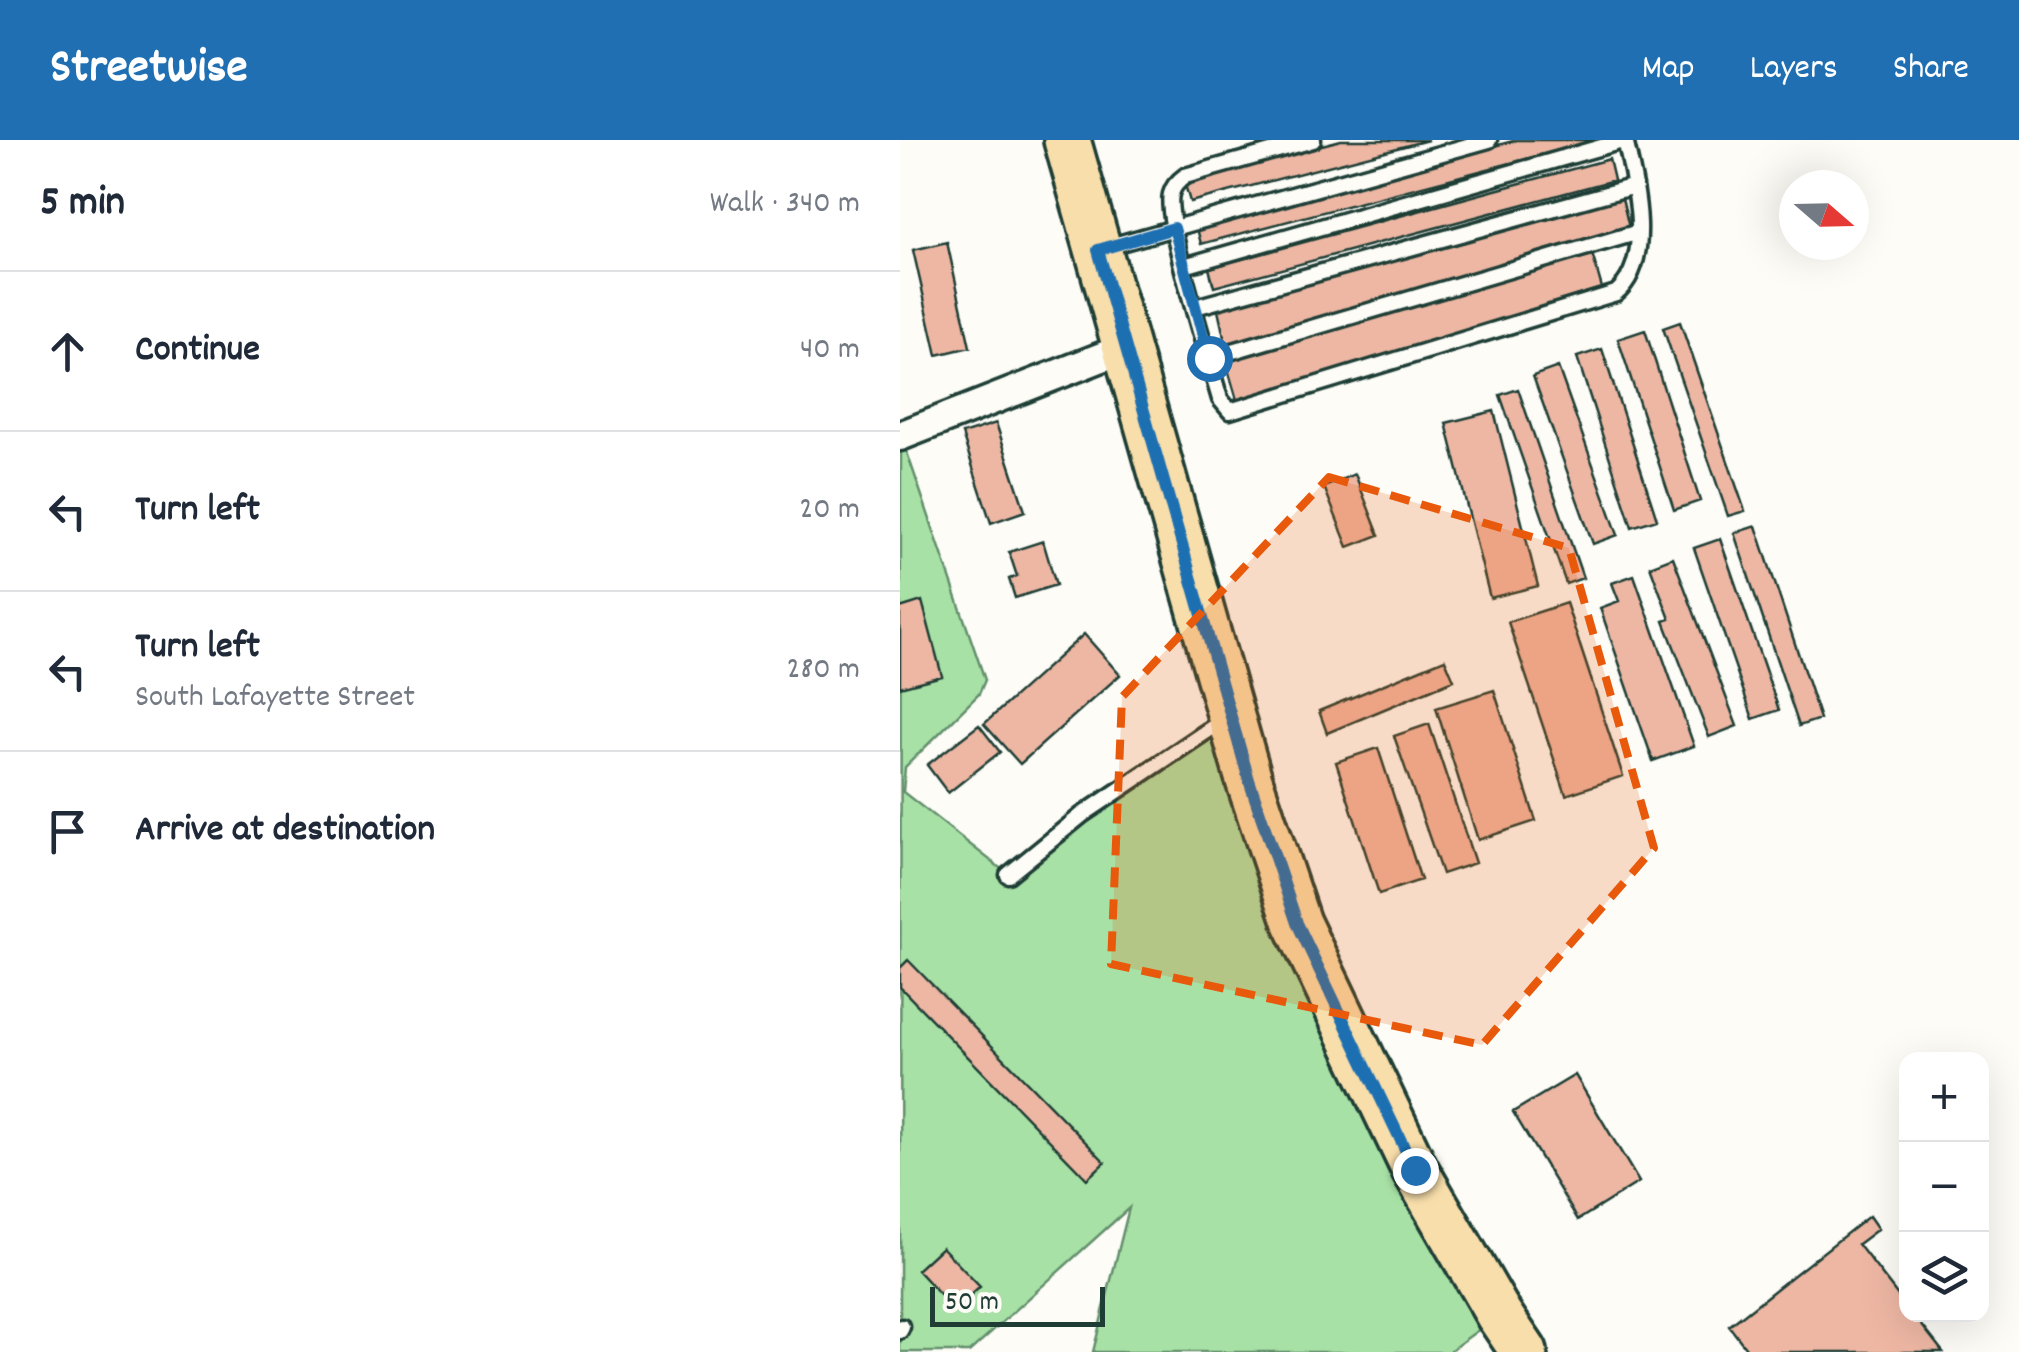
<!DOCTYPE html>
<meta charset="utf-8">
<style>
body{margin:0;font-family:Dekko,sans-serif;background:#f2f2f3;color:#1f2937}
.controls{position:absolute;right:30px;bottom:30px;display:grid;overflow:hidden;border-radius:20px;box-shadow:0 10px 40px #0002}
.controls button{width:90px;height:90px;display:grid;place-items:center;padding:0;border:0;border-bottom:2px solid #e0e1e3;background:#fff;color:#1f2937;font:50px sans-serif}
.compass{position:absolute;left:879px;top:30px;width:90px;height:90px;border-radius:50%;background:#fff;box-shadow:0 10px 40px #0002;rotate:110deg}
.scale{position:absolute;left:30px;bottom:25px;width:175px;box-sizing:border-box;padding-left:10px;border:5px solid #1f3d34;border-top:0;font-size:28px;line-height:35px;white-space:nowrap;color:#1f3d34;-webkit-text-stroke:8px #fdfcf7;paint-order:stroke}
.stop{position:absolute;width:30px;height:30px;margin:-22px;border:8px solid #1f6fb2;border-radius:50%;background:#fff}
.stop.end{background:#1f6fb2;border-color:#fff;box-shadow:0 2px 10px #0008}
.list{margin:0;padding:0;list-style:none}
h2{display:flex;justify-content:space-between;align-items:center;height:130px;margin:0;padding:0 40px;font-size:42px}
h2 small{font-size:32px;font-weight:400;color:#747a83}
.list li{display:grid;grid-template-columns:65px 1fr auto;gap:30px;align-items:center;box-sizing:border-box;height:160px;padding:0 40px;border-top:2px solid #e0e1e3}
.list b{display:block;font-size:38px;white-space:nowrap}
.list p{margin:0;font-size:32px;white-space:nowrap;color:#747a83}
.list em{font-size:32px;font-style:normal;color:#747a83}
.icon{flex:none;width:55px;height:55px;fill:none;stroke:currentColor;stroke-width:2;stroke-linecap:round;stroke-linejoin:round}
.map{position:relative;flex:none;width:1119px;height:1212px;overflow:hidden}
header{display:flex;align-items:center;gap:60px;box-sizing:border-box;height:140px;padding:0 50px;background:#1f6fb2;color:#fff}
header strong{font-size:48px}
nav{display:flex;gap:55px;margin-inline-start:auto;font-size:35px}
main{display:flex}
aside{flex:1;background:#fff}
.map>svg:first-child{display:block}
.green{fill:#a8e1a6;stroke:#648f6d;stroke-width:2.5}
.building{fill:#eeb7a4;stroke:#1f3d34;stroke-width:2.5}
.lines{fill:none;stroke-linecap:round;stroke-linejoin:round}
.service-casing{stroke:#1f3d34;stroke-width:21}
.minor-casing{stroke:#1f3d34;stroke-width:35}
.primary-casing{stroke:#1f3d34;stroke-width:52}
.service{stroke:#fdfcf7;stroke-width:14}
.minor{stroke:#fdfcf7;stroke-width:28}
.primary{stroke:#f8deab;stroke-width:45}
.route{stroke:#1f6fb2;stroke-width:12}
.marked{fill:#e8590c;fill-opacity:0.2;stroke:#e8590c;stroke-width:8;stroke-dasharray:20 12;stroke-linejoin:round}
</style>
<header>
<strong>Streetwise</strong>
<nav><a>Map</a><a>Layers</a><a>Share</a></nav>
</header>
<main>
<aside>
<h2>5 min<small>Walk · 340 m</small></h2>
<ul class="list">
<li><svg class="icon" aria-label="ahead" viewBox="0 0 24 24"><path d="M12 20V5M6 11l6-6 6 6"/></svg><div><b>Continue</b></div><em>40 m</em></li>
<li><svg class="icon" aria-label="left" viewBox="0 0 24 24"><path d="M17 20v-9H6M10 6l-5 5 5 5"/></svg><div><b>Turn left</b></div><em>20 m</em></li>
<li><svg class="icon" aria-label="left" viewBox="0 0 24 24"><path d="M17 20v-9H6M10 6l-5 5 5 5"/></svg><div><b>Turn left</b><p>South Lafayette Street</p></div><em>280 m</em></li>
<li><svg class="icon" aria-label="arrive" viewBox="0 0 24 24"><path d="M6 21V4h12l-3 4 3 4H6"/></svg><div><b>Arrive at destination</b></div></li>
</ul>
</aside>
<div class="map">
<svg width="1119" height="1212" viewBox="0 0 1119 1212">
<rect width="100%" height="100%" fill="#fdfcf7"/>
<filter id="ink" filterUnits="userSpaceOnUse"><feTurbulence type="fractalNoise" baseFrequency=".01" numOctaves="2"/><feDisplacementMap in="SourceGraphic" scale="20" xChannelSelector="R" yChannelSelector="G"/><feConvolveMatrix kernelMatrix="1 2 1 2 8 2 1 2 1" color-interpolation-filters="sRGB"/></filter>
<g filter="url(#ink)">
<path class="green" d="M1,295L85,540L79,554L5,627L3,652L109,735L330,577L349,640L599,1175L548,1212H193L229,1068L69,1212H0Z"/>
<path class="building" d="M441,0H528L290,62L284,41Z
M617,0H698L301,104L296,84Z
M709,19L714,40L314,147L309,128Z
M721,54L730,92L327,210L317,166Z
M47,102L70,207L37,215L13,110Z
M691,110L702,148L337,260L325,219Z
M780,182L845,371L828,376L763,188Z
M745,190L800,361L774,370L718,199Z
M702,209L757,379L732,387L677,217Z
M658,227L718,395L693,404L633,236Z
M618,249L683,438L666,444L600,255Z
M594,271L638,446L590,458L546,283Z
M96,283L125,371L91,383L62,294Z
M455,334L479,395L448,407L424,347Z
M856,386L920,579L899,586L834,393Z
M820,399L879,570L853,579L794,408Z
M143,401L156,445L115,458L109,439L117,436L109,412Z
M773,417L837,586L809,597L764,481L770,479L750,426Z
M734,435L794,606L753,621L700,468L719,461L712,443Z
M22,461L42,536L0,547V468Z
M666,463L723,636L666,655L608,482Z
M184,494L220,535L120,624L84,584Z
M545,519L554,540L427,593L419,571Z
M594,550L636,681L578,700L536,568Z
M529,584L575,723L542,734L494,596Z
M79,585L100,612L48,653L27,625Z
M478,608L521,740L479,754L436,622Z
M8,820L205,1022L187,1039L0,847V828Z
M675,935L739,1042L678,1080L613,972Z
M969,1076L978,1089L958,1104L1006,1166V1174H1013L1043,1212H849L829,1186Z
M42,1107L80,1147L55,1171L17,1130Z"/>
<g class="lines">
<g class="service-casing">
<path id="service" d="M413,0L285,36C278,41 273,46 271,54C264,80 310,224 320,259L330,271L716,153C755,120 735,43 725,0
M203,108L589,0
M284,126L726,0
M295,167L735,46
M309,218L739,92
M108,735L182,675L325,579
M0,1191L2,1187"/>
</g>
<g class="minor-casing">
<path id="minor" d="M0,296L225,208"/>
</g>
<g class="primary-casing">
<path id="primary" d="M167,0L349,640L397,783L515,1030L599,1175L624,1212"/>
</g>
<use href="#service" class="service"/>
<use href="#minor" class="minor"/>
<use href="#primary" class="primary"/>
</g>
</g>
<g class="lines" filter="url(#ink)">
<path class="route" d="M309,218L274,88L198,110L349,640L397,783L515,1030"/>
</g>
<path class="marked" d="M429,337L669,408L754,708L582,905L211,824L222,557Z"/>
</svg>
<div class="controls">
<button>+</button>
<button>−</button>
<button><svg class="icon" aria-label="layers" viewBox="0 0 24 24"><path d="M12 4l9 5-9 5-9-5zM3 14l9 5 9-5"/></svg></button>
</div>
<svg class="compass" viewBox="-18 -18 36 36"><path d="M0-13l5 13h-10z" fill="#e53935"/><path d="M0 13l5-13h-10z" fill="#747a83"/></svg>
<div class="scale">50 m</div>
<div class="stop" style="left:309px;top:218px"></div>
<div class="stop end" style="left:515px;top:1030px"></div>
</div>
</main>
